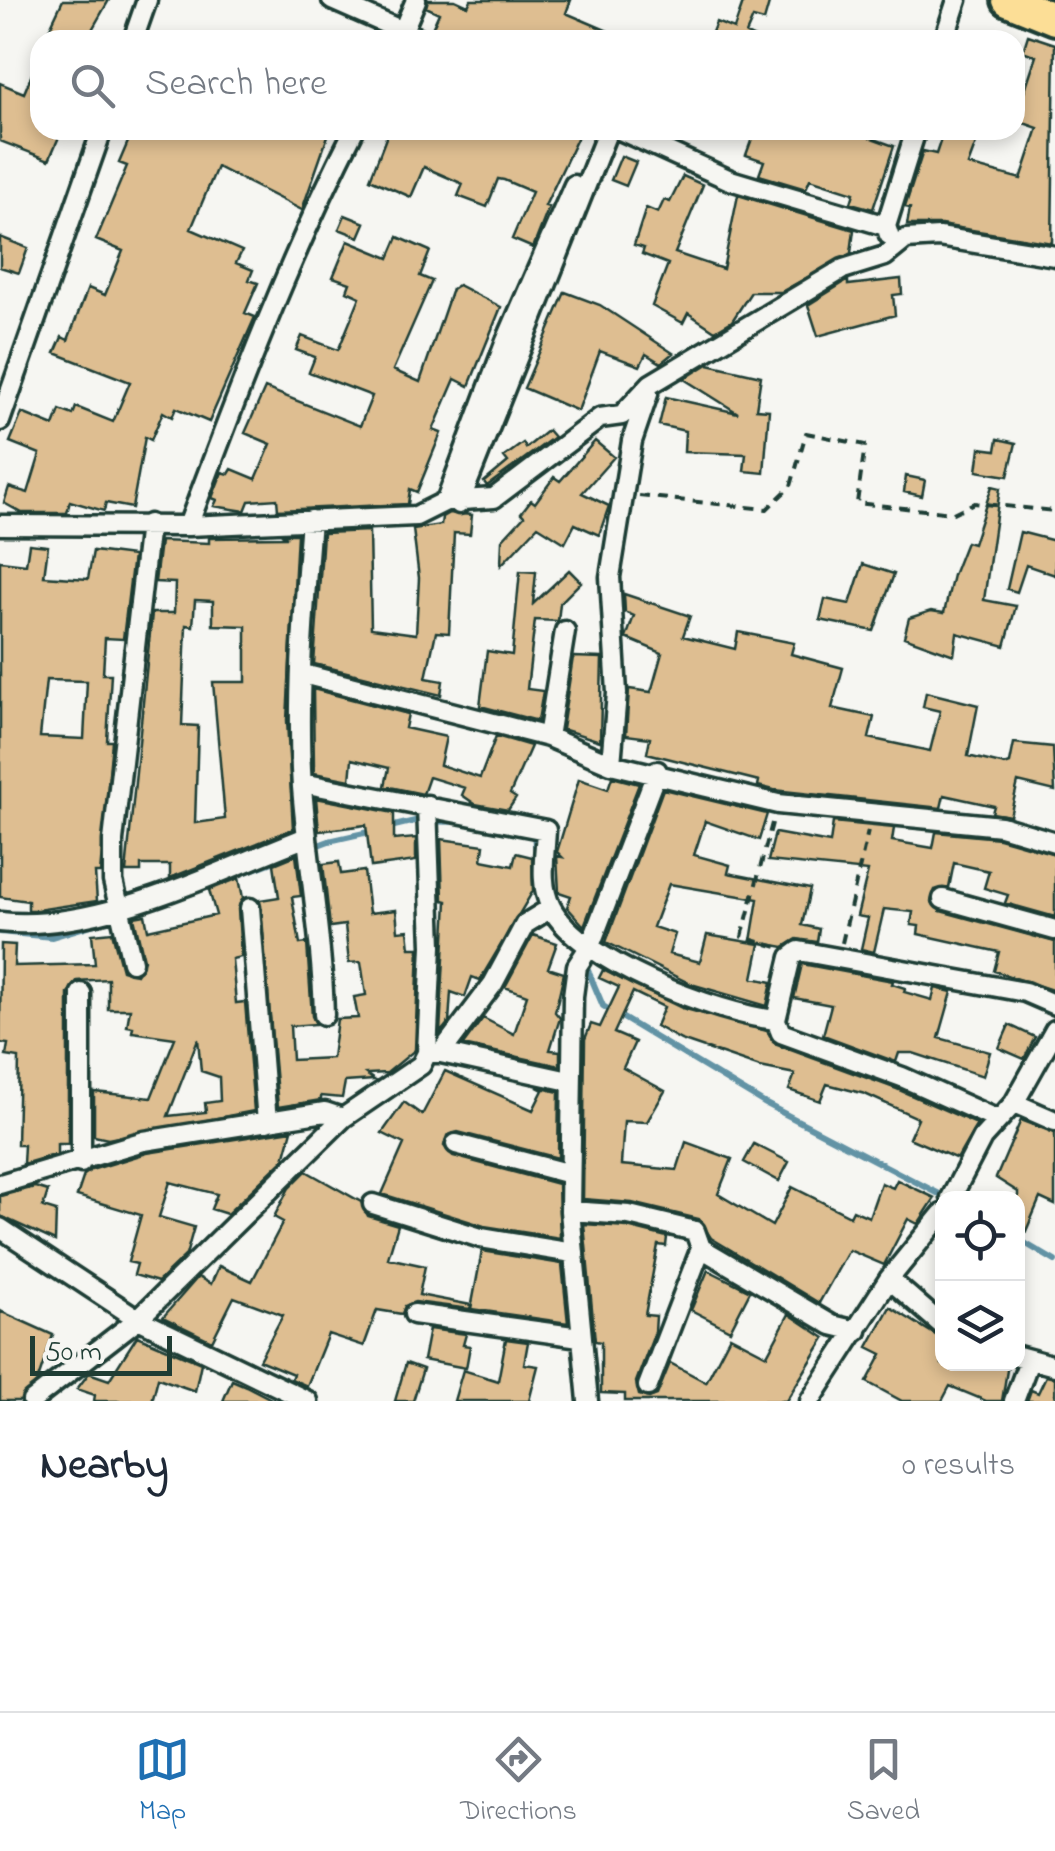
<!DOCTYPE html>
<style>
body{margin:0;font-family:"Indie Flower",sans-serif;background:#f6f6f7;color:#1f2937}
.controls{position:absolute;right:30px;bottom:30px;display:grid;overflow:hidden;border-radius:20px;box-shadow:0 5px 15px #0003}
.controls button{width:90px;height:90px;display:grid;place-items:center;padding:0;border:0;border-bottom:2px solid #e0e1e3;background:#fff;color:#1f2937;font:50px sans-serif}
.scale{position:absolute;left:30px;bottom:25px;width:142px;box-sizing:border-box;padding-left:10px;border:5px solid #1f3d34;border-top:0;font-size:28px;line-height:35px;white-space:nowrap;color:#1f3d34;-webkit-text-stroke:8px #f6f6f2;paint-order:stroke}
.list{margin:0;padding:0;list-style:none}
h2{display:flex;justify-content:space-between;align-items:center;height:130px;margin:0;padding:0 40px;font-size:42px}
h2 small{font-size:32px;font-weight:400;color:#747a83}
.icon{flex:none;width:55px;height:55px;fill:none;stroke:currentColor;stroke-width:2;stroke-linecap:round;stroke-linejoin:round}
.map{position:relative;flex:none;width:1055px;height:1401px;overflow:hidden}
.search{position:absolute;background:#fff;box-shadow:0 5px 15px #0003;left:30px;right:30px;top:30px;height:110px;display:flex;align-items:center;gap:25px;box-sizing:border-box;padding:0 35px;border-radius:30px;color:#747a83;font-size:38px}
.sheet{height:310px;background:#fff}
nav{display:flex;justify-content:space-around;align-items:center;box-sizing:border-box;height:140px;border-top:2px solid #e0e1e3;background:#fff;font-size:28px;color:#747a83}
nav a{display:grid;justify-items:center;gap:5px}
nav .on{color:#1f6fb2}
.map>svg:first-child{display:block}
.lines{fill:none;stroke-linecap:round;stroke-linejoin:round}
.stream{stroke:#6293a5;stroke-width:6}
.building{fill:#debe91;stroke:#1f3d34;stroke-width:2.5;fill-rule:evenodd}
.minor-casing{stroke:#1f3d34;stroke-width:25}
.primary-casing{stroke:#1f3d34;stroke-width:38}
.path{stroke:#1f3d34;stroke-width:4;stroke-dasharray:10 8;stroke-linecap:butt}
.minor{stroke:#f6f6f2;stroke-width:18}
.primary{stroke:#fcde96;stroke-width:30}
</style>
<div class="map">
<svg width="1055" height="1401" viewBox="0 0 1055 1401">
<rect width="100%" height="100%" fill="#f6f6f2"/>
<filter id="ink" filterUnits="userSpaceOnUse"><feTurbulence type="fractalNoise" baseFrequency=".01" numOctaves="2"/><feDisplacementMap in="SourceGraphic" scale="20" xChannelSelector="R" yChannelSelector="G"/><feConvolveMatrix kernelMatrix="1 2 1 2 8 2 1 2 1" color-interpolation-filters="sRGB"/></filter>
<g filter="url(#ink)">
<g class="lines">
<path class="stream" d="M390,827L415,821L461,822
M528,833L534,834L536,855
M219,882L329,841L373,831
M0,932L52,937L155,906
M584,961L603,1006L764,1103L947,1198
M1018,1239L1055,1261"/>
</g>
<path class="building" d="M63,0H109L86,40H44Z
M428,0H455L468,6L471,0H571L566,13L629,40H448L431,31L439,13L426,7Z
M744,0H770L764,21L753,18L746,34L759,40H709L716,22L734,29Z
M1028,35L1055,44L1052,243L941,225H907L910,208L905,207L923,151L936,154L944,130H981L968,165L1021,179L1038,128L1015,120L1036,56L1023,51Z
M40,55V130H62L49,160L0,141V83L24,93Z
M133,130H330L302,210L217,167L191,229L242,251L236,263L253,270L249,280L258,283L245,313L255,317L209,422L176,408L172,417L163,412L151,440L145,437L132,508L106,503L104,511L70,501L67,513H22L4,503L9,487L28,493L40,454L10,442L22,413L54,426L60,410L73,415L76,407L113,422L130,382L55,353L62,337L68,340L88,288L105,295L123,251L96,240L127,166L119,163Z
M389,130H581L545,206L549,207L533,248L512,239L532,192L504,180L498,179L487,207L458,196L463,184L424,167L411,197L370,179Z
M755,130H872L869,137L894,146L873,209L851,203L854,193L810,179L806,189L759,175L764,161L746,155Z
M621,156L636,162L626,186L611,180Z
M683,176L703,185L675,253L723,269L738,195L854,230L851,253L781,292H751L732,321L715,331L688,313L683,323L652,306L668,264L642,254L644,248L634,245L646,208L658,213L664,200L670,202Z
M345,215L365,223L359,237L339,229Z
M0,237L28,248L19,273L0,267Z
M398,237L430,251L420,276L432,281L393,370L420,382L452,289L458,285L501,307L469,386L455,379L433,430L441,433L417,492L410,489L408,504L278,510L277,499L249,501L245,511L214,506L217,500L212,498L222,472L229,474L232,469L256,479L271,444L245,433L265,388L360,426L372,396L309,372L315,357L296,350L302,336L338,350L340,346L360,297L347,291L350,283L333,277L348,241L389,258Z
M901,279L902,294L893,295L895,315L818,336L808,305L848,280V285Z
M565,292L600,305L673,353L661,363L646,354L640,366L600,351L578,411L524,388Z
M708,364L761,376L756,409L769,410L764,473L744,471L746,454L684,452L685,431L659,425L666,397L738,413L684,379Z
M548,430L554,437L487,486L484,482L508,462L504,457L523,443L526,448Z
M998,439L1016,443L1008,476L977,471L980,448L996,450Z
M595,441L614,457L582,493L609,506L599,535L575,524L565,543L538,526L501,565L502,540L524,516L521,513L531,500L535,503L554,477L560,481Z
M906,476L925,480L922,496L904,492Z
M992,486L1000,488L984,600L1016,606L1005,646L957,633L954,655L904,637L909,618L931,611L944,613L953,575L966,542L973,544Z
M449,513L472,515L470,534L454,533L449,633L436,632L426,678L443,681L441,695L314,664L323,533L369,531L371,628L416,634L419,578L413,529L441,525L442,517Z
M1020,532L1055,541V575L1026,565L1017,592L1007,589Z
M281,534H297L287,720L293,829L170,878V865H141V872H126L152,613H174L175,583L155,582L160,541L209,543V538L287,537ZM195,600L213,601V625L246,626V682H213L225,819L195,823L198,726L182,725L186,625L193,626Z
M29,544L48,546L44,576L88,579L93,551L133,556L123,639L105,638L103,674H111L107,741H112L100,873H95L97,901L37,910H28V901L0,897V561L26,564ZM46,680L87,681L84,739L40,737Z
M863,564L894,574L874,631L820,620L825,599L850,604Z
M569,570L581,582L560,603L558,621L535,620L527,689L543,691L538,721L480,706L487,651L512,655L520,571L536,572L533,604Z
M624,594L690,616L683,636L735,649L738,632L794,643L791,654L843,668L832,708L874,717L869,738L930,751L940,711L923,707L926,692L978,705L968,756L1005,765L1010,763L1014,743L1053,747L1055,791L1018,782L1010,816L992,813L994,806L944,795L941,808L774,790L758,786L759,781L647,753L650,738L626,735L629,689L651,692L662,653L626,638L634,616L625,612Z
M573,657L602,658L600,741L562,729Z
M313,689L408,714L405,728L446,737L440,765L480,778L496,736L531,746L510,794L516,798L508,810L475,804L462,795L465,788L429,777L423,794L385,786L389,768L352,759L350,780L314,773Z
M612,777L639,784L584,926L567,907L571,896L559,892L557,856L562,857L557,852L579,779L608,789Z
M663,789L767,814L759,840L705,821L694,855L730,865L728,873L810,889L802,925L819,929L817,942L797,939L784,947L751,941L758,899L669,884L653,927L675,934L669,954L700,962L707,935L760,944L753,978L772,982L767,1006L691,984L606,942Z
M316,798L394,813V840L416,838V861L371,867L366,825L319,831Z
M833,822L894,828L892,841L933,848L936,832L999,838L1055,854V917L1005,903L1008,895L984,888L989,871L954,863L949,888L935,890L931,901L940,911L1055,942V991L994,971L999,952L918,934L919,926L911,925L913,912L884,909L874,952L861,949L868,918L857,916L868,871L768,861L775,833L830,843Z
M441,839L484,845L482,860L513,866L516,853L532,857L533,891L480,980L472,977L465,997L451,992L449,1022L440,1033L447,901L443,900Z
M296,855L301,896L292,897L300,944L307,943L312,1016L316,1024L290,1026L292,1060L332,1058L337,1019L358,1018L354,997L366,995L361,962L349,963L345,925L330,927L323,864L339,862L341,874L364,871L369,913L396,910L398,931L408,930L410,948H419L415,1050L387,1073L366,1074L374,1080L345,1082L342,1098L321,1096V1100L278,1107L260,900L279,897L274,864Z
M239,878L243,898L238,909L241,957L232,959L236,1003L245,1002L254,1111L108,1139L94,1136V1092L151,1098L175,1038L132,1032L133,1027L127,1026L130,1009H108V979L77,981L68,993V1144H57V1154L23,1164L24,1145H17L19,1058L6,1056L8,1044L0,1043L1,944L15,945L14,966L95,964L92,934L112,932L122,970L136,974L144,960L134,917L145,915L148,930L216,915L209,890ZM198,1039L201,1071L219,1077L220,1101L205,1103L206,1112L168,1116Z
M533,935L557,943L548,968L564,973L555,1012L560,1018L550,1050L560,1051V1066L463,1045L483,1018L514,1034L527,995L505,987Z
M802,964L893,981L892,984L905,988L904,992L932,1000L935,988L952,992L939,1038L990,1052L983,1076L913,1053H899L896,1062L823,1035L831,1005L794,998Z
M603,970L682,1008L767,1031L777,1045L897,1089L977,1124L957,1159L909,1138L918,1118L865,1094L827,1084L820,1101L789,1090L795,1074L760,1067L681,1040L656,1026L664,1007L633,992L614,1033L635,1042L623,1068L665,1091L647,1122L624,1121L621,1165L677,1170L686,1142L732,1159L718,1194L772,1226L792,1187L850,1216L853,1210L869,1217L881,1183L893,1188L897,1180L935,1198L918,1224L908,1219L884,1265L849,1250L819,1303L711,1238L699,1219L632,1203L583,1199L585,1039L591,1024L600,1027L619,987L599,978Z
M1009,1025L1035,1037L1024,1059L999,1048Z
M445,1071L533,1110L543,1090L537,1087L559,1092L558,1158L458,1132L447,1136L444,1146L453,1156L558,1184L560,1238L484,1226L382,1194L404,1144L382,1133L404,1102L422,1115Z
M1021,1120L1055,1133V1205L1040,1198L1018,1250V1192L996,1178Z
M292,1130L284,1159L227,1214L211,1209L217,1194L170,1182L159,1217L194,1227L186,1255L158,1282L134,1275L137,1264L128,1262L141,1215L77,1196L84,1175L91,1170L147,1153Z
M754,1144L789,1162L779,1181L744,1162Z
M306,1171L361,1202L368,1216L398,1225L388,1258L425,1266L419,1295L471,1305L470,1309L415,1302L405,1306L402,1314L377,1310L364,1346L328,1334L307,1386L291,1379L293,1374L259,1360L283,1315L234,1297L212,1341L163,1317L198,1277L211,1284L219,1266L252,1281L283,1222L274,1217L289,1188Z
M35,1187L48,1191L43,1207L56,1211L55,1241L0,1216V1196Z
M584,1224L627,1227L667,1237L666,1246L658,1245L645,1315L656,1316L655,1332L636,1382L639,1395L649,1398L657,1395L670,1363L706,1382L730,1336L767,1355L789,1314L825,1338L786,1401H625V1394L601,1393V1342L595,1341Z
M482,1251L562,1264L568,1323L471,1309Z
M708,1270L750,1291L730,1330L691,1310Z
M890,1307L942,1339V1364H1008L1002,1401H986L950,1386L942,1401H902L867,1382L882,1354L868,1347Z
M0,1311L53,1335L37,1382L20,1401H0Z
M429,1329L466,1334L463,1345L470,1346L466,1368L423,1360Z
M137,1336L201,1363L195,1391L158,1378L152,1401H94L95,1395L77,1389L89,1373L109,1380Z
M506,1339L528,1342L524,1364L538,1366L529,1401H454L463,1370L498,1381Z
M406,1363L423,1369L413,1401H395Z
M1046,1376L1055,1378V1401H1027L1031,1390L1038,1393Z
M232,1380L246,1386L275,1401H223Z"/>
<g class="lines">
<g class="minor-casing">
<path id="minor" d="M332,0L423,40
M133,40L147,0
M399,40L416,0
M944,40L957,0
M620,130L730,180L886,226
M889,235L886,226L916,130
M0,421L102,130
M446,501L506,341L574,185
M459,504L608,130
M311,520C304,608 296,699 302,787C308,864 322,938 324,1015
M0,525L188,526L416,516L446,501L494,498L600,418L622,415L651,384L843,269L885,256L906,239L939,237L1055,256
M188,526C238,392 289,258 354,130
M303,674L548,737L611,764L778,804L1001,826L1055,842
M548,737L565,631
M611,764L617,693L610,577L632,441L648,394
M302,783L546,830C545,854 539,885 551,907C579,962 718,1014 776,1020
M427,805L432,946L427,1053
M943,899L1055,930
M250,908L267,1122
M0,922C98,933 215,872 307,837
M132,962L113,881V841L149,524
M441,1053L569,1081
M1014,1103L1055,1121
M998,1120L902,1077L781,1033L776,1020L791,957L799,951L1025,992L1055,1005
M456,1144L570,1174
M81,1163V993
M0,1184L144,1141L325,1112L343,1118
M951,1198L982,1138L1014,1103L1055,1030
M373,1204L481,1238L573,1253
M570,1211L629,1215L695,1231L701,1248L832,1325L857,1331
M0,1228L138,1319L308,1401
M889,1279L942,1325
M414,1314L580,1337
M1018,1356L1055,1366
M648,1386L701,1248
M32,1401L138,1319L343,1118L421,1065L427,1053H441L493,984L525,924L551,908
M588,1401L570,1211L573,996L577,966L590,946L657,771
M810,1401L889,1279L942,1214
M1014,1401L1029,1361"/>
</g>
<g class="primary-casing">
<path id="primary" d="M1008,0L1055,19"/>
</g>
<path class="path" d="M639,496L767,509L791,486L806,433L865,445L857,503L953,513L974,503L1055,511
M772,823L742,937L777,947
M842,943L868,831"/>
<use href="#minor" class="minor"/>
<use href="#primary" class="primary"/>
</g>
</g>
</svg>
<div class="controls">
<button><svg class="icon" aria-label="locate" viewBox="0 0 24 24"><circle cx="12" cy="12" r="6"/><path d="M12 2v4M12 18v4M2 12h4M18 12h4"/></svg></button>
<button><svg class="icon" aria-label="layers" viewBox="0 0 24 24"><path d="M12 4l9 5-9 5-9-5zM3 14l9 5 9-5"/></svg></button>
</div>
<div class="scale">50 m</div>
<div class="search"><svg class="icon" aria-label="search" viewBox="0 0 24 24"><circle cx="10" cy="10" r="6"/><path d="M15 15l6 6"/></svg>Search here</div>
</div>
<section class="sheet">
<h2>Nearby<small>0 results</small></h2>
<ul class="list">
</ul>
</section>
<nav>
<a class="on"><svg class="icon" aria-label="map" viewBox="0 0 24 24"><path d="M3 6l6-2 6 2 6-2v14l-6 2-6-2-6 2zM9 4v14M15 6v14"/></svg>Map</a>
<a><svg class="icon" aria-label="directions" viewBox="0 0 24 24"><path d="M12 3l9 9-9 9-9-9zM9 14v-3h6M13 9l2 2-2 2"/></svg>Directions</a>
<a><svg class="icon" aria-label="saved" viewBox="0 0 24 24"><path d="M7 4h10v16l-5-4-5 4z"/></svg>Saved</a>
</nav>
